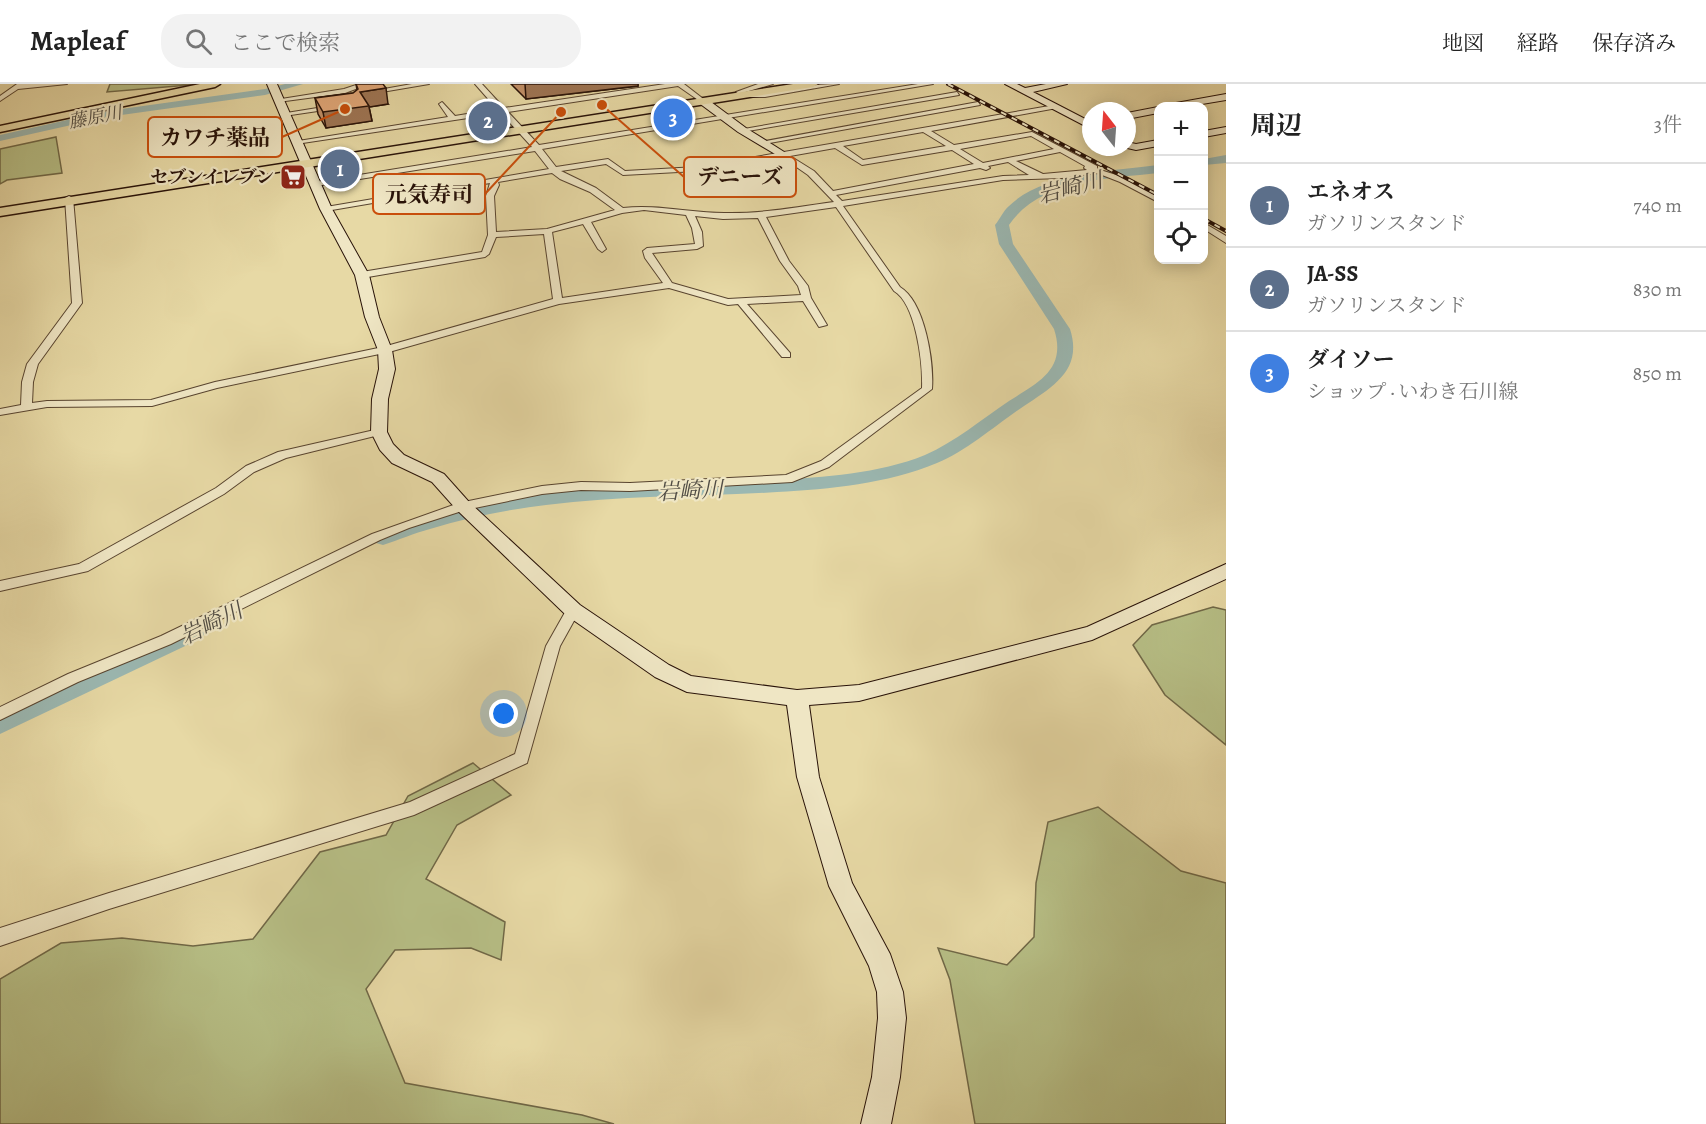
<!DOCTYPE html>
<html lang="ja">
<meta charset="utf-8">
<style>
body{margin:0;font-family:Alegreya,"Noto Serif JP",serif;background:#f2f2f2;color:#222}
.controls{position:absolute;right:18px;top:18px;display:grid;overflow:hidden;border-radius:12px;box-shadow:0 3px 15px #0003}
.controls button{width:54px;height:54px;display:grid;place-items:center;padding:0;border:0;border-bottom:2px solid #e0e0e0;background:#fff;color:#222;font:30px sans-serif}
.compass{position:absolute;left:1082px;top:18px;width:54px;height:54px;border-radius:50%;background:#fff;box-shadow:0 3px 15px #0003;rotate:343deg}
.you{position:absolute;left:504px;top:630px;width:21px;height:21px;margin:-15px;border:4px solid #fff;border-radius:50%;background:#1a73e8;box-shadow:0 0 0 9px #1a73e833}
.badge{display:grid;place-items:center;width:39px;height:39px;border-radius:50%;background:#0b8043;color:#fff;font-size:20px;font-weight:700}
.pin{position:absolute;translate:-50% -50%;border:3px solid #fff;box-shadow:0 2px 6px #0006}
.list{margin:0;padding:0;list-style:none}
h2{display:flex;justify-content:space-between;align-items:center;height:78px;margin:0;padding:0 24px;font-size:26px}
h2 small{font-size:20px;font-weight:400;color:#767676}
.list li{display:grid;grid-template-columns:39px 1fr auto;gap:18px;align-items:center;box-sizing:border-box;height:84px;padding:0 24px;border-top:2px solid #e0e0e0}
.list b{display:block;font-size:22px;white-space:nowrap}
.list p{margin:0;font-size:20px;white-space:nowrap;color:#767676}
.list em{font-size:20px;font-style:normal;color:#767676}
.icon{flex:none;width:33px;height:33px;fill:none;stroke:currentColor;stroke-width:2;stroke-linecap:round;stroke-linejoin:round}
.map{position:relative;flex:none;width:1226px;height:1040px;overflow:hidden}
header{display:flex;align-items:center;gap:36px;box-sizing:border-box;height:84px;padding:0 30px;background:#fff;border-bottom:2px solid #e0e0e0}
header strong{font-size:28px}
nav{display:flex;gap:33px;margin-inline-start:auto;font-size:21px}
.search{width:420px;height:54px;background:#f2f2f2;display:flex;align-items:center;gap:15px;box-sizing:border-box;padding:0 21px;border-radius:24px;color:#767676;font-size:22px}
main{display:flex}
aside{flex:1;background:#fff}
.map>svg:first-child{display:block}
.green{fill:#b7bf86;stroke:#706847;stroke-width:1.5}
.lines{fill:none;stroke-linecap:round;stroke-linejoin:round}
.river{fill:#9bb8b2;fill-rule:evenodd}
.street-casing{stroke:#58442f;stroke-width:2}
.secondary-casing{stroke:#281208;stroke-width:2}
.primary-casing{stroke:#281208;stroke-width:3}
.street{fill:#efe6c4;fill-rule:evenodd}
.secondary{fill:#efe6c4;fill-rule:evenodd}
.primary{fill:#e7d9a5;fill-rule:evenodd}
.rail-casing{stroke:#281208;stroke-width:4}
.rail{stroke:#efe6c4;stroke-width:2;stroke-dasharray:6;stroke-linecap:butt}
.wall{fill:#c39169;stroke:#281208;stroke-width:1.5}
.shaded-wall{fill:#9f7655;stroke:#281208;stroke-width:1.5}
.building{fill:#e3a97a;stroke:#281208;stroke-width:1.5}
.labels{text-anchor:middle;stroke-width:4.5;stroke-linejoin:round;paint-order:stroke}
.far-water-label{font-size:18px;font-style:italic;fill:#504c44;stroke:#efe6c4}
.far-poi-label{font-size:18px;font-weight:bold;fill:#281208;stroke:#efe6c4;text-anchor:end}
.water-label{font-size:22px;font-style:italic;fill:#504c44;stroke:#efe6c4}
.leader{fill:none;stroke:#cb4e0b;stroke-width:2}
.callout-dot{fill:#cb4e0b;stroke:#efe6c4;stroke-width:2}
.callout{fill:#efe6c4;stroke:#cb4e0b;stroke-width:2}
.callout-label{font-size:22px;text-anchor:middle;font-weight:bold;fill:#281208}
</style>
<header>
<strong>Mapleaf</strong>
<div class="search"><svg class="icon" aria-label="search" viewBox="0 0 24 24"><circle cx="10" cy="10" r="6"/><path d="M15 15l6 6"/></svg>ここで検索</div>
<nav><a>地図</a><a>経路</a><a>保存済み</a></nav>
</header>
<main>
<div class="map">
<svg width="1226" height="1040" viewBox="0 0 1226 1040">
<rect width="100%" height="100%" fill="#e7d9a5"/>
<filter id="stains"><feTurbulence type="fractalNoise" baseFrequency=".00333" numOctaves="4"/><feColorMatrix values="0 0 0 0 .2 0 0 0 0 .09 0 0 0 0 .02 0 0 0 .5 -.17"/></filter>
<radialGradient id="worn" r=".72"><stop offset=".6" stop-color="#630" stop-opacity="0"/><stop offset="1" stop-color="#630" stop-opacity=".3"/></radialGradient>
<path class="green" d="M110,0H201L107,8Z
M56,53L62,89L7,96L0,100V65Z
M1213,523L1226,526V661L1165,611L1133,561L1152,541Z
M473,679L511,711L457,741L426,795L505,838L501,876L471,864L395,866L366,905L405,999L582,1031L614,1040H0V895L61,859L122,854L193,862L253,855L320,768L386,751L408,712Z
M1098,723L1181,787L1226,799V1040H975L950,896L938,864L1007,881L1034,853L1036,799L1048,738Z"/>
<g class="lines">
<path class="river" d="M285,0H303L265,11L107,33L0,57V51L107,27L265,5Z
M1226,71V79L1204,81V75Z
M1158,81V89C1108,95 1040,95 1009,141L1013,160L1070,245C1083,285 1054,302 1024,322C997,340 967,367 937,379C886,400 831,405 777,408C700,413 623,411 546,421C507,426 468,433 430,445C414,449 399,456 383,461L376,459L373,454L376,449C432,429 489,416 548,409C623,400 699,401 774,396C825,393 878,390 925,371C955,358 982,335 1009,317C1039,298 1067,285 1054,245L999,160L995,141C1000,135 1003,127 1009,122C1042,89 1113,87 1158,81Z
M194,540L202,542L205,548L202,554L0,650V630Z"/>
<g class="street-casing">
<path id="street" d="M17,0H67L18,5L0,17V12Z
M359,0H369L345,9L278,18L275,16L344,5Z
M412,0H429L370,10L367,8Z
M475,0H482L504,24L665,0H684L706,17L701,18L678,2L508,28L539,61L918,0H933L542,65L556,83L608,75L625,87L697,83L1055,21L1057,24L931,47L954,61L1032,48L1097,82V85L1126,94L1158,113V118L1120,98L1097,89L1062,94L1003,96L843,122L900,203C925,218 934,278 932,305L829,383L792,398L630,407L581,406L542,410L465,426L409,444L380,456L171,560L78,598L0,636V623L68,590L161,552L372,450L459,419L542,402L581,398L630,399L786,391L821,377L922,304C923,279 916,220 894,207L836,123L766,133L789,177L808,202L811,214L827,241L819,243L803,217L747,220L790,269V273H782L738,220L728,221L669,204L559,220L389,268L217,304L152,322L47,323L0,331V325L21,321L22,298L27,280L72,219L65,114L69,112L73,114L82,219L38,280L33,298L32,319L47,317L151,316L215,298L383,263L553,215L544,150L496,153L489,170L485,173L362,194L357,191L362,188L482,168L488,151L486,112L490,99L326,127L322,125L326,123L549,85L535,67L316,102L312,100L316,98L532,63L501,29L296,60L292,58L448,33L439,20L442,18L455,32L497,25ZM923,48L946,62L863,76L843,62ZM1031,52L1054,65L983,79L960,65ZM835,64L862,81L952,66L974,80L833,107L814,87L790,72ZM1060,68L1085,82L1084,84L1087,86L1043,90L1016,77ZM782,73L808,91L834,118C797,123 761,130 724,129C690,129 657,120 623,124L596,104L561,87L606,80L623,91L697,87ZM1008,78L1029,91L1003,92L842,117L836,111L980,84L986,86L990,84L988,82ZM552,89L560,95L590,108L615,126L547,145L496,148L494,112L499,101L498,98ZM644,126L686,131L692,144L695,160L647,164L643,167L645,174L663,199L562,214L552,148L583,140L598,165L602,168L606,165L591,138L622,129ZM695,132L723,135L758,134L780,177L798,202L801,211L728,215L672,199L652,169L697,165L703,162L702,148Z
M758,0H773L742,9C775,8 807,0 839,0L765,13H743L736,8Z
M957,8L959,11L742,48L738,46Z
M978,18L980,21L764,60L760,58Z
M336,21L338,24L284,32L280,30Z
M1204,139L1226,152V159L1204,145Z
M379,345L385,348L383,350L286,374L254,388L224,410L88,487L0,507V497L79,480L216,404L246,382L278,368Z
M573,521L580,526L560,562L527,679L414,731L109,825L0,862V844L109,809L410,718L515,670L546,562L568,523Z"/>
</g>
<g class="secondary-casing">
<path id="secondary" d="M267,0H277L332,125L369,191L379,233L392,266L395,285L388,315L387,348L393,360L404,371L444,390L469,418L580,521L669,581L691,592L797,606L859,601L1087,543L1226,480V495L1092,556L859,617L809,621L819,693L852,799L890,870L903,908L906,934L900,993L891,1040H861L872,993L878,934L877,908L869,882L829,802L797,693L787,621L687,608L655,593L566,531L457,426L432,398L392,379L380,366L371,348L372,315L379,285L378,266L365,233L355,191L320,125Z
M1005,0H1017L1025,4L1046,0H1067L1033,8L1091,38V45Z
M1226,10V16L1190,22H1171L1176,19Z
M699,15H707L746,44L789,71L784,74L780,73L738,48L699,19Z
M1158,23V29L1127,35V29Z
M1226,43V49L1204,53V47Z
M1158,56V62L1136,66L1123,63H1127V58L1136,60Z"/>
</g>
<g class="primary-casing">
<path id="primary" d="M200,0H220L215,3L0,48V42Z
M793,0H818L813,3L0,132V124Z"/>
</g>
<use href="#street" class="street"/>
<use href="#secondary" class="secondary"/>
<use href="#primary" class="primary"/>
<g class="rail-casing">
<path id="rail" d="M948,0L1158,111
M1204,135L1226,147"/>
</g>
<use href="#rail" class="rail"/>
</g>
<path class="wall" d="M356,0L388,20L369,23L372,37L326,44L318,30L315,14L353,9L357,6Z
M511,0H638V2L526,15Z
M661,18L686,35L670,38L660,30Z"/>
<path class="shaded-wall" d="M525,0H638V2L526,15Z
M386,4L388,20L369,23L372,37L326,44L323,28L360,8Z
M686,23V35L670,38V26Z"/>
<path class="building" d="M356,0H383L386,4L360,8L369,22L323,28L315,14L353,9L358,5Z
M677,15L686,23L670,26L661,18Z"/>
<defs>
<g id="supermarket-square" transform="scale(1.35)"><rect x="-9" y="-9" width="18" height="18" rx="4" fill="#8f2418" stroke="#efe6c4"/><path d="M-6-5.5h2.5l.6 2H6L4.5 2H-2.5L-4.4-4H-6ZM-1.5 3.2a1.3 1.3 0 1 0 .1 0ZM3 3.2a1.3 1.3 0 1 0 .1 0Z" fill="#fff"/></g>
</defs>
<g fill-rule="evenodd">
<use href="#supermarket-square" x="293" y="93"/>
</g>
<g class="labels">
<g class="far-water-label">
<text transform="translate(95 33) rotate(-11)" y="6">藤原川</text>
</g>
<g class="far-poi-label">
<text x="274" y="99">セブンイレブン</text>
</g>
<g class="water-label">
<text transform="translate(1070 103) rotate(-15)" y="8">岩崎川</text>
<text transform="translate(690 406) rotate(-3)" y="8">岩崎川</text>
<text transform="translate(211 539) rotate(-26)" y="8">岩崎川</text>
</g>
</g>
<path class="leader" d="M345 25L282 53M602 21L684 93M561 28L485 110"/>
<g class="callout-dot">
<circle cx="345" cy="25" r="6"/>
<circle cx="602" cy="21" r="6"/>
<circle cx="561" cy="28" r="6"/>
</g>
<g class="callout">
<rect x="148" y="33" width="134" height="40" rx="6"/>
<rect x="684" y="73" width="112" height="40" rx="6"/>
<rect x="373" y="90" width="112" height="40" rx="6"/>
</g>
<g class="callout-label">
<text x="215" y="61">カワチ薬品</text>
<text x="740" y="100">デニーズ</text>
<text x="429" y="118">元気寿司</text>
</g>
<rect width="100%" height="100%" filter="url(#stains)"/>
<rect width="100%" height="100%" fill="url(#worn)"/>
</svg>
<div class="controls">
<button>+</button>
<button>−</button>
<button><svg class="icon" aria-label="locate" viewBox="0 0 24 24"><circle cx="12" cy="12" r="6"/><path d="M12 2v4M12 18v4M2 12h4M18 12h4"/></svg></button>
</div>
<svg class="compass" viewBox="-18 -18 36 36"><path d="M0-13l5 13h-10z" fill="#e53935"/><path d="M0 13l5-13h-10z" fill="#767676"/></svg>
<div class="you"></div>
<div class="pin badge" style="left:340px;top:85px;background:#5c6f8a">1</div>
<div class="pin badge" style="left:488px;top:37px;background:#5c6f8a">2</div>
<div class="pin badge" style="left:673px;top:34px;background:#3f7fe0">3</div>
</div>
<aside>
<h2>周辺<small>3件</small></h2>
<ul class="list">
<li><span class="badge" style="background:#5c6f8a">1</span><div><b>エネオス</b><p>ガソリンスタンド</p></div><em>740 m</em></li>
<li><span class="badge" style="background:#5c6f8a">2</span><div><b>JA-SS</b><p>ガソリンスタンド</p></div><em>830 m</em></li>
<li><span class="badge" style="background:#3f7fe0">3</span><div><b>ダイソー</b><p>ショップ · いわき石川線</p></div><em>850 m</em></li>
</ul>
</aside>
</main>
